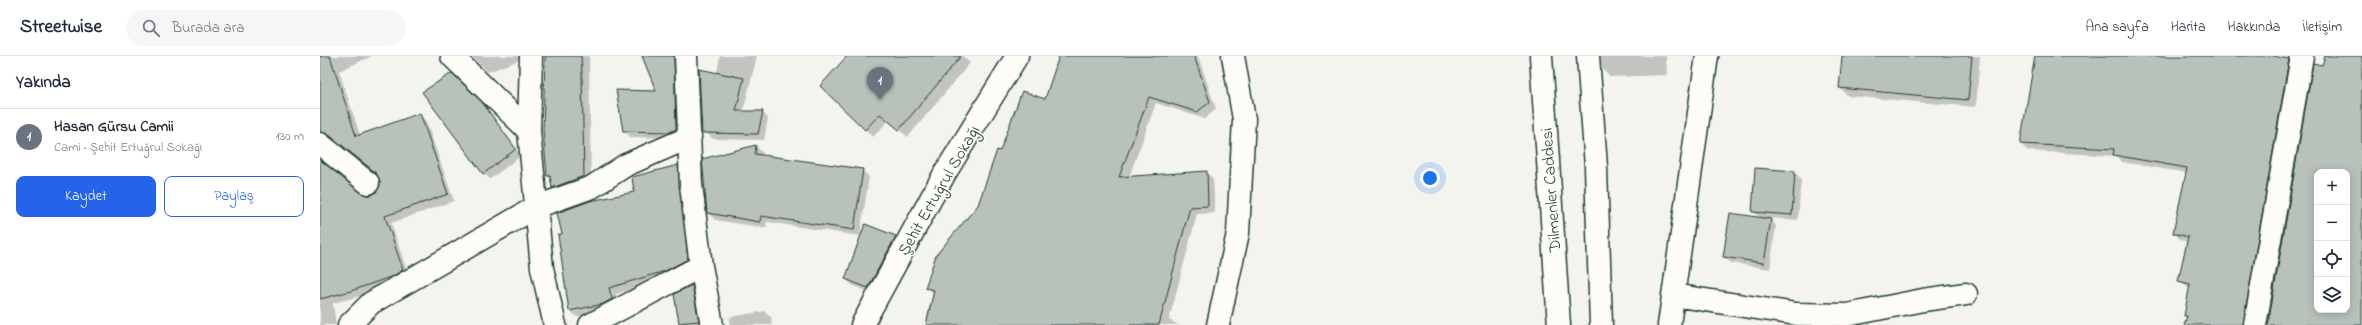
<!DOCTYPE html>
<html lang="tr">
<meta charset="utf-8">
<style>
body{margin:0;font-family:"Indie Flower",sans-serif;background:#f6f6f7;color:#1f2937}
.controls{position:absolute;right:12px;bottom:12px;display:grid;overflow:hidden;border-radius:8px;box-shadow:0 2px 10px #0003}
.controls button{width:36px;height:36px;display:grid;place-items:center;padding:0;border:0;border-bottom:1px solid #e0e1e3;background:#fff;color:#1f2937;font:20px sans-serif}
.you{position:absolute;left:1110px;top:122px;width:14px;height:14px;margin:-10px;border:3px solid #fff;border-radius:50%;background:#1a73e8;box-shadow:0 0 0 6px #1a73e833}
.badge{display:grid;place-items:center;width:26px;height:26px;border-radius:50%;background:#2563eb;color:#fff;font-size:13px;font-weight:700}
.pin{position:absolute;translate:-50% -33px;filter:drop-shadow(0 1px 2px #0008)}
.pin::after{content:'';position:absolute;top:21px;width:14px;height:12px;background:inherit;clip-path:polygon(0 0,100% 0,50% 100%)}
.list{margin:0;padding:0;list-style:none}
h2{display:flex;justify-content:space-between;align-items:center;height:52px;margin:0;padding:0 16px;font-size:17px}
h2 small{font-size:13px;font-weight:400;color:#747a83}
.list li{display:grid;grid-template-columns:26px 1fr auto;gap:12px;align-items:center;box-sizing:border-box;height:56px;padding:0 16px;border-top:1px solid #e0e1e3}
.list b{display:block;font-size:15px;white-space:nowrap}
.list p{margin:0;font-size:13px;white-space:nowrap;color:#747a83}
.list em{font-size:13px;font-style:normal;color:#747a83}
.actions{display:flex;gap:8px;padding:12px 16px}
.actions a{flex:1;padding:9px 0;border:1px solid #2563eb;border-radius:8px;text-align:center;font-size:14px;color:#2563eb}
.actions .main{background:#2563eb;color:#fff}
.icon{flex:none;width:22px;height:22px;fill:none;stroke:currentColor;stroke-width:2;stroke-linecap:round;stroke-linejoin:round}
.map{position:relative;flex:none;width:2042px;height:269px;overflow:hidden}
header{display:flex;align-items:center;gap:24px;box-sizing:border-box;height:56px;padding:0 20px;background:#fff;border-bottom:1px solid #e0e1e3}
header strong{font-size:19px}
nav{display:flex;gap:22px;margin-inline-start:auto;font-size:14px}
.search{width:280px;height:36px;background:#f6f6f7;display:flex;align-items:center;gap:10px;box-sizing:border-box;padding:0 14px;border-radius:22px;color:#747a83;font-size:15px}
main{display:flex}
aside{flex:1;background:#fff}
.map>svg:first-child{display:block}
.shadow{fill:#0003}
.building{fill:#b9c1bb;stroke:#1f3d34;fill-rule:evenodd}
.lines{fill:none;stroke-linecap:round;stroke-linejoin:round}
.minor-casing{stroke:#1f3d34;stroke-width:25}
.minor{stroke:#fdfcf7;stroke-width:22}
.labels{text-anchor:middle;stroke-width:3.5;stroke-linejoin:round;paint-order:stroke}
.street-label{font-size:17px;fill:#1f3d34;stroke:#fdfcf7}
</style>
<header>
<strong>Streetwise</strong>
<div class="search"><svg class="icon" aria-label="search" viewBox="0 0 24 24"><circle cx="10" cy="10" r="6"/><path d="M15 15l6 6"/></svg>Burada ara</div>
<nav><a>Ana sayfa</a><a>Harita</a><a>Hakkında</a><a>İletişim</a></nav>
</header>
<main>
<aside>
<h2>Yakında<small></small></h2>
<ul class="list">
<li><span class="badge" style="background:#6b7280">1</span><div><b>Hasan Gürsu Camii</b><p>Cami · Şehit Ertuğrul Sokağı</p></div><em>130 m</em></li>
</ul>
<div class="actions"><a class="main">Kaydet</a><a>Paylaş</a></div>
</aside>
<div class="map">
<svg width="2042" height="269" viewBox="0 0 2042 269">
<rect width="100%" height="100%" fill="#f4f4ef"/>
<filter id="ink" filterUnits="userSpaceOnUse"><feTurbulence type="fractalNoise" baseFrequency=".025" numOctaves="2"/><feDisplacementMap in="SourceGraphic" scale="8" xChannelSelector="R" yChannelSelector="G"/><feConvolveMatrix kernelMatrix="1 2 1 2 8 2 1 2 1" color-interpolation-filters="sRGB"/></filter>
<g filter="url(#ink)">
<path class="shadow" d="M0,0H52L19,15L40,79L100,59L106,65L134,145L71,167L89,221L37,241L13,247L16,269H0V115L45,140L53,139L61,130L59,120L15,84L0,80Z
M151,0H204L205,2L168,16Z
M227,0H269L271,127L240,138L233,131L231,123L228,120Z
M323,0H361L362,80L357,82L310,81L304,74L338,36Z
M400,0H437L423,56H442L448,62L444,84L393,83L386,77Z
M529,0H643L650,7L588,81L568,65L553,81L501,30Z
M740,0H878L896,53L885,63L836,47L809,121L886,116L893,123L895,157L877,158L849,264L859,269H607L614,238L607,231L659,149L680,96L725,44Z
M1280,0H1346L1347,19L1290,21L1282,13Z
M1523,0H1660L1656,51L1528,40L1520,32Z
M1716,0H1947L1968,4L1976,11L1931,269H1866L1867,262L1865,259L1870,233L1859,225L1868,186L1861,184L1854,177L1867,117L1802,106L1796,100L1708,95L1701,88Z
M132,19L168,54L201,100L170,123L163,117Z
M436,90L443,97L442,100L542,114L549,121L540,180L447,166L446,172L395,164L388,157L384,104Z
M357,111L364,117L374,210L352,222L296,238L299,250L290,255L257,261L250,255L315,137Z
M1475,116L1481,123L1478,164L1449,162L1456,170L1450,213L1411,207L1404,201L1440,162L1433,155Z
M546,169L576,181L582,187L554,238L532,229L526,223Z
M372,230L378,236L384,269H362L360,267Z
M445,255L451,261L452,269H410V261Z"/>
<path class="building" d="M0,0H10L36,80L100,57L128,138L65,160L83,214L73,220L31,235L0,243V104L46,139H52L57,135L60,129L56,117L8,78L0,76Z
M225,0H261L262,18L264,120L232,132L230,120H227L223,75Z
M322,0H354L356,73L350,76L303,75L296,34L336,35Z
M527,0H641L579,74L560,58L545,74L500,30Z
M739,0H874L890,46L877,56L829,41L799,121L887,115L888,150L870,151L839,269H606L614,234L605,232L616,199L658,149L677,94L680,95L702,35L725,43Z
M1522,0H1652L1648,44L1519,32Z
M1715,0H1953L1969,3L1923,269H1864L1867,260H1864L1870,228L1858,225L1868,181L1853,177L1867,112L1793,99L1794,93L1700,88Z
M2005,0H2042V269H1948L1993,7L2002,9ZM1997,116H2027V254H1997Z
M379,13L424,22L416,55H443L438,78L382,77Z
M132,17L162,46L196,93L163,118L102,36Z
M436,89L435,98L543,113L534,174L441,160L440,166L387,157L382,103Z
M358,109L368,203L345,215L289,232L292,243L283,248L249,255L238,179L242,178L237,157L270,145L314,136L312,121Z
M1435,112L1475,115L1472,159L1432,156Z
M1410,157L1451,163L1444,207L1403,201Z
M545,168L576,180L548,232L525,223Z
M372,229L379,265L359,267L354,238Z"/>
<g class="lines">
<g class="minor-casing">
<path id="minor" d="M132,0L209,75
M211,0L209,75L222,212L235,269
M366,0L371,129L381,210L392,269
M1221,0L1239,269
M1268,0L1276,111L1281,269
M0,88L48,127
M1353,239L1476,258L1527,259L1603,244L1646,238
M29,269L51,247L216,151L272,131L306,109L370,81
M270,269L381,210
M542,269L625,117L697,0
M898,269L918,177L924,63L913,0
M1349,269L1387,0
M1935,269L1982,0"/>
</g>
<use href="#minor" class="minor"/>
</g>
</g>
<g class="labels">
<g class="street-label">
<text transform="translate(618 134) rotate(-60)" y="6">Şehit Ertuğrul Sokağı</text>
<text transform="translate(1230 134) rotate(-94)" y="6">Dilmenler Caddesi</text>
</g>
</g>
</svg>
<div class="controls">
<button>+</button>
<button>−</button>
<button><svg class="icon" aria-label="locate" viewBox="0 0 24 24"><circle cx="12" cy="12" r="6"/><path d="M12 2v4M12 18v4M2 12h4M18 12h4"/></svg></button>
<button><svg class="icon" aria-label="layers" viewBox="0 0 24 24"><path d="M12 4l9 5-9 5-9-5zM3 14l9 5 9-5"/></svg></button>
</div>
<div class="you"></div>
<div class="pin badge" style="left:560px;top:44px;background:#6b7280">1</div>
</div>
</main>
